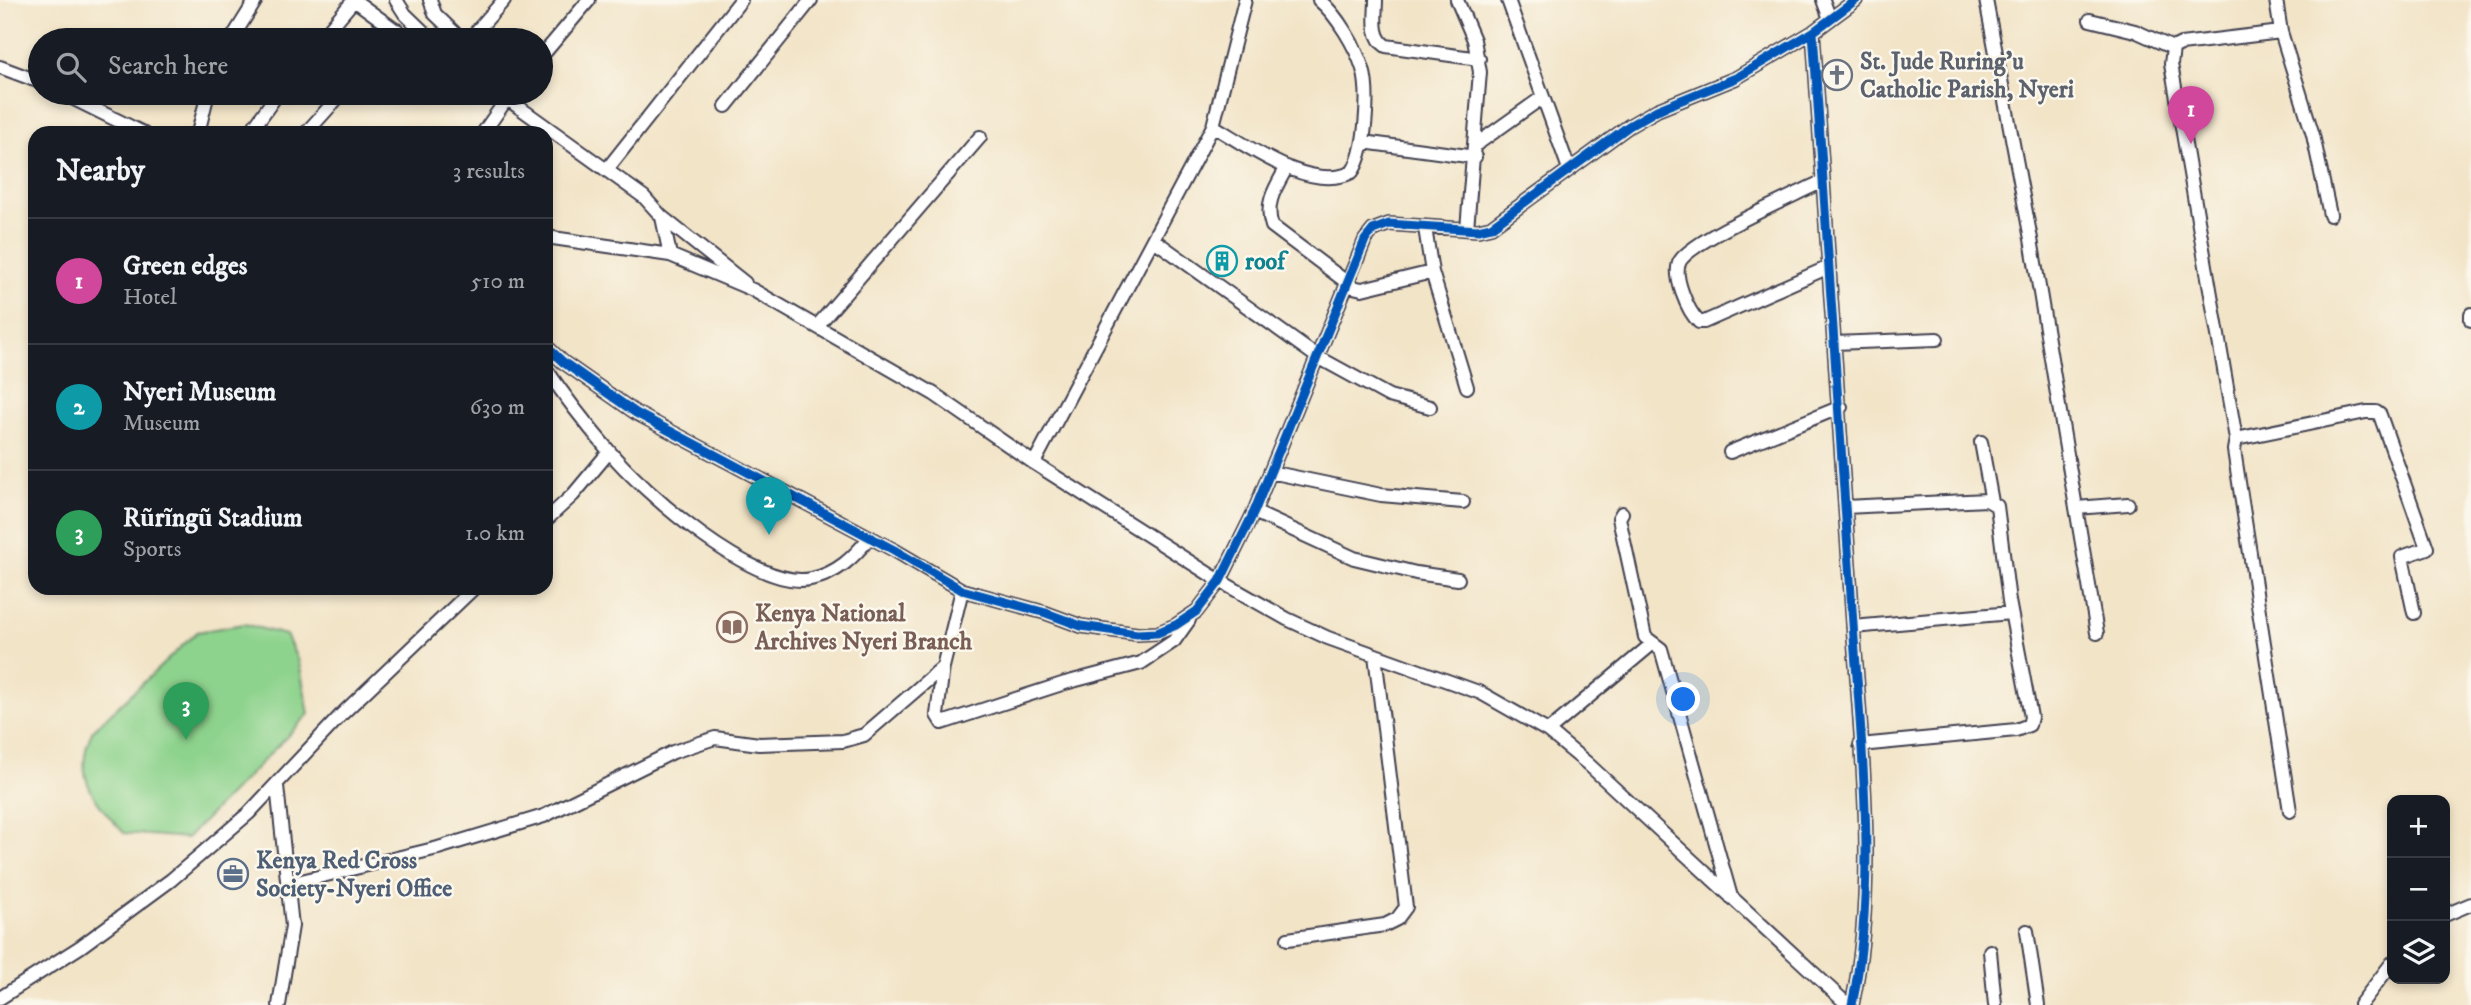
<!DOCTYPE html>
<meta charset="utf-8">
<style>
body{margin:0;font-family:"IM FELL DW Pica",serif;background:#20242c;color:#f1f3f6}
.controls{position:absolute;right:21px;bottom:21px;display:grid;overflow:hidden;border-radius:14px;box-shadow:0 4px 10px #0003}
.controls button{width:63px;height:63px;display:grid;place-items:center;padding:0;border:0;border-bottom:2px solid #363941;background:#171b24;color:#f1f3f6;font:35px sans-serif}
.you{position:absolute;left:1684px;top:700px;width:24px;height:24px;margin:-18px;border:5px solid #fff;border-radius:50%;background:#1a73e8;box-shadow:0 0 0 10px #1a73e833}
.badge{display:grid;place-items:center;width:46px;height:46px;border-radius:50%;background:#0b8043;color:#fff;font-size:23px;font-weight:700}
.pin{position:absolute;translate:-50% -58px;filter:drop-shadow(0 2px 4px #0008)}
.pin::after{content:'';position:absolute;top:37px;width:24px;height:21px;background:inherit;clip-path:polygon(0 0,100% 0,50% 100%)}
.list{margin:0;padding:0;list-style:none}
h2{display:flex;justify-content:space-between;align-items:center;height:91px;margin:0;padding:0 28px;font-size:30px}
h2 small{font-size:23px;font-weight:400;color:#9ea1a6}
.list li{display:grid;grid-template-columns:46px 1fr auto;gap:21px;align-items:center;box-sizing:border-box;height:126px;padding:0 28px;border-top:2px solid #363941}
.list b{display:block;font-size:26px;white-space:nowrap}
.list p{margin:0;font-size:23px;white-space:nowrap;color:#9ea1a6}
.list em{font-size:23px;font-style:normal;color:#9ea1a6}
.icon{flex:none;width:38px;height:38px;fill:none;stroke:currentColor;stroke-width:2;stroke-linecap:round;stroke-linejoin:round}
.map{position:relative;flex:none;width:2471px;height:1005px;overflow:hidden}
.search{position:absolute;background:#171b24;box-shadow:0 4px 10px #0003;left:28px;top:28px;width:525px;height:77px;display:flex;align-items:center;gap:18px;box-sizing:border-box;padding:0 24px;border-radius:38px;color:#9ea1a6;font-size:26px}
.panel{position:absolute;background:#171b24;box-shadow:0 4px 10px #0003;left:28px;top:126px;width:525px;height:469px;border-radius:21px}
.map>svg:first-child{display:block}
.pitch{fill:#8ed38d;stroke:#587a64;stroke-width:2}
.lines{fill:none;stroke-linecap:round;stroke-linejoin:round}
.minor-casing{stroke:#413f50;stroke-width:16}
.minor{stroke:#fff;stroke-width:12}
.cycleway-casing{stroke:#fbf7ec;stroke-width:13}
.cycleway{stroke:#0057b8;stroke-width:9}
.labels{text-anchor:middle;stroke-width:5;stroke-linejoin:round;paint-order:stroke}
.worship-label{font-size:24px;font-weight:bold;fill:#5b616d;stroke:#fbf7ec;text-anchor:start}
.culture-label{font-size:24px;font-weight:bold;fill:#0d838f;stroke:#fbf7ec;text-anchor:start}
.education-label{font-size:24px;font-weight:bold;fill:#785e54;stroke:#fbf7ec;text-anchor:start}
.service-label{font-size:24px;font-weight:bold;fill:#4e5e75;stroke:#fbf7ec;text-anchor:start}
</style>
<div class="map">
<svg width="2471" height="1005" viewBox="0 0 2471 1005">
<rect width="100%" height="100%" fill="#fbf7ec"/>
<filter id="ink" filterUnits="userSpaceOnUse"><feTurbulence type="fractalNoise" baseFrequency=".0143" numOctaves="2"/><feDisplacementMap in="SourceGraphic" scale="14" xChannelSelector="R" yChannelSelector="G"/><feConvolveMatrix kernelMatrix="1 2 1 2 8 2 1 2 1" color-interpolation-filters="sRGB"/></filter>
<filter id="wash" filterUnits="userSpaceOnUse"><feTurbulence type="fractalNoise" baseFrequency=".00686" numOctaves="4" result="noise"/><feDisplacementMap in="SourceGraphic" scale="28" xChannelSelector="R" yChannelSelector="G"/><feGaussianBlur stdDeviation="1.57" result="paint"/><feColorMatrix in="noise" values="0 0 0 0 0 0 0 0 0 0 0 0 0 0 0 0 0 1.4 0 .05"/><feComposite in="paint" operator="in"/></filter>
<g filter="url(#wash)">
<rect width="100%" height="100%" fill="#f2e4c7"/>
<path class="pitch" d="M244,624L286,635L299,663L309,714L187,838L124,833C94,801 71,775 93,730L197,632Z"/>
</g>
<g filter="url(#ink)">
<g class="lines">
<g class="minor-casing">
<path id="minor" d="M396,0L405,14L432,40
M430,0L435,14L462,40
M1376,0C1376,16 1371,36 1386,46L1479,59
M1457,0L1474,40L1480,72L1467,229
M1508,0L1569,169
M1823,0L1830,19
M1986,0L2031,239L2097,633
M2276,0L2281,32L2313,135L2330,215
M2090,20L2135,31L2173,48
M1813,32C1826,225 1839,417 1852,609C1860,735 1879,881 1852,1005
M2281,32L2181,44L2173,48L2171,64L2236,439L2234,450L2290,811
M231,40L256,0
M320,40L354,0L405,37L416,40
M388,40L397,30
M469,40L504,0
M541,57L589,0
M0,67L40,82
M62,93L143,133
M499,93L644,197L662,217L670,255
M726,106L811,0
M1213,126C1248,146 1311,193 1352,172C1366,153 1370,92 1363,69C1356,47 1337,15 1319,0
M254,127L278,93
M198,133L208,93
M306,133L342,93
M483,133L511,93
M1363,142L1475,157
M1477,144L1543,97
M1287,167C1276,187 1264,203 1272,226L1353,287L1362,289L1432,272
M608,168L741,0
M1823,181C1794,196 1695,238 1680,261C1672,275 1688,312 1699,322H1704L1829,267
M662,217L745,283
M1425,228L1432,272L1467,387
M546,237L670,255L753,290L934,394L1034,463L1220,581L1287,619L1328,638L1481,693L1548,731L1588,764L1848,1005
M1154,240L1316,356L1389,396L1430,407
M2471,314V320
M818,325L980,137
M1834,343L1937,339
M546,346L563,362L636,413L894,550L962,590L1046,613L1081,626L1137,634L1157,633L1176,625L1197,611L1220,581L1254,512L1365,240L1373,230L1389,224L1478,230L1491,227L1629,126L1657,110L1736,78L1813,32L1856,0
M546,369C565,397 586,424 608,450C642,491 755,591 811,579C837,574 854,557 870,537
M2236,439L2366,412H2376L2380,415L2427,548L2402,557L2414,613
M1981,442L1992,502
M1730,452L1841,407
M1034,463L1213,126L1245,0
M1270,472L1381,495L1463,502
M1845,507L1987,500L1997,506L2009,601L2031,717L2029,725L2016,730L1860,745
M2076,508L2128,504
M1254,512L1354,558L1416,573L1458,579
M1622,513L1619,518L1645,637L1661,649L1731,897
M546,520L573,495L609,452
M1853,627L2011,613
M943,667L937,715L942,723L1065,683L1141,663L1174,641L1189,620
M1548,731L1652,644
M277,786L292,926L279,1005
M289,884L438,848L544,816L673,752L715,738L759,744L843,741L864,735L943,667L962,590
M2445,915L2471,904
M2027,931L2038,1005
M1288,939L1385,925L1397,919L1406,907L1375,655
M1990,951L1995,1005
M0,998L80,947L171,880L249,813L342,714L474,588
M2360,1005L2392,963"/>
</g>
<use href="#minor" class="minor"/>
<g class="cycleway-casing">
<path id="cycleway" d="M1813,32C1826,225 1839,417 1852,609C1860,735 1879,881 1852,1005
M546,346L563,362L636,413L894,550L962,590L1046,613L1081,626L1137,634L1157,633L1176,625L1197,611L1220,581L1254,512L1365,240L1373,230L1389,224L1478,230L1491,227L1629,126L1657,110L1736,78L1813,32L1856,0"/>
</g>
<use href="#cycleway" class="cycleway"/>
</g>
</g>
<defs>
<g id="church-ring" transform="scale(1.575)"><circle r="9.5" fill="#fbf7ec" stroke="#6b7280" stroke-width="1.5"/><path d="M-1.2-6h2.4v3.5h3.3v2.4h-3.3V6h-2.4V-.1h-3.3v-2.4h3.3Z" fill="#6b7280"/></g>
<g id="building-ring" transform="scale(1.575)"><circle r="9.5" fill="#fbf7ec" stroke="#0f9aa8" stroke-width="1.5"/><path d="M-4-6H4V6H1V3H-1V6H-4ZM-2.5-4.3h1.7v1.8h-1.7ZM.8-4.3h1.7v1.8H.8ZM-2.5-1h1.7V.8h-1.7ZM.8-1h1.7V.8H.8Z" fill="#0f9aa8"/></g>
<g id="library-ring" transform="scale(1.575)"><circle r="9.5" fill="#fbf7ec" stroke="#8d6e63" stroke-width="1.5"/><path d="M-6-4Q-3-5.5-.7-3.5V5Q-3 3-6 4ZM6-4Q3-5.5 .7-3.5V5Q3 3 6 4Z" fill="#8d6e63"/></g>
<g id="office-ring" transform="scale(1.575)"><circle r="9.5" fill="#fbf7ec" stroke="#5c6f8a" stroke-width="1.5"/><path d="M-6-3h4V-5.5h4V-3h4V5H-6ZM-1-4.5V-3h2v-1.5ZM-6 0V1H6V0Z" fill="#5c6f8a"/></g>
</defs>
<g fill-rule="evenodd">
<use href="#church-ring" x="1837" y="75"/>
<use href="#building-ring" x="1222" y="261"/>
<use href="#library-ring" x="732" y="627"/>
<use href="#office-ring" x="233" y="874"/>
</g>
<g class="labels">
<g class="worship-label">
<text x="1860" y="69">St. Jude Ruring'u<tspan x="1860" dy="28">Catholic Parish, Nyeri</tspan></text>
</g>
<g class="culture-label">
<text x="1245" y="269">roof</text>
</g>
<g class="education-label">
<text x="755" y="621">Kenya National<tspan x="755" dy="28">Archives Nyeri Branch</tspan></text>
</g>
<g class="service-label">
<text x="256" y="868">Kenya Red Cross<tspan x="256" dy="28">Society-Nyeri Office</tspan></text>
</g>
</g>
</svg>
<div class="controls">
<button>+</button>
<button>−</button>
<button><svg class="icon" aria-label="layers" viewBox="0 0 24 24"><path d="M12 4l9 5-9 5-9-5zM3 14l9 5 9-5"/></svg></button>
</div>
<div class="you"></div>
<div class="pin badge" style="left:2191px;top:144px;background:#d1479c">1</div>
<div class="pin badge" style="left:769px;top:535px;background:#0f9aa8">2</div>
<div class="pin badge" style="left:186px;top:740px;background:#2e9e5b">3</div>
<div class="search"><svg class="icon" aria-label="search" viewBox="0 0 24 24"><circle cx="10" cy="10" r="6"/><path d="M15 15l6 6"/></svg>Search here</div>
<section class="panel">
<h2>Nearby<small>3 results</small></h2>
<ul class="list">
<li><span class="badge" style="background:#d1479c">1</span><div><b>Green edges</b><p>Hotel</p></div><em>510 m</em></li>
<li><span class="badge" style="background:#0f9aa8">2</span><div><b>Nyeri Museum</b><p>Museum</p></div><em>630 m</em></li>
<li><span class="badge" style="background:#2e9e5b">3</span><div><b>Rũrĩngũ Stadium</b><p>Sports</p></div><em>1.0 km</em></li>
</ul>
</section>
</div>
